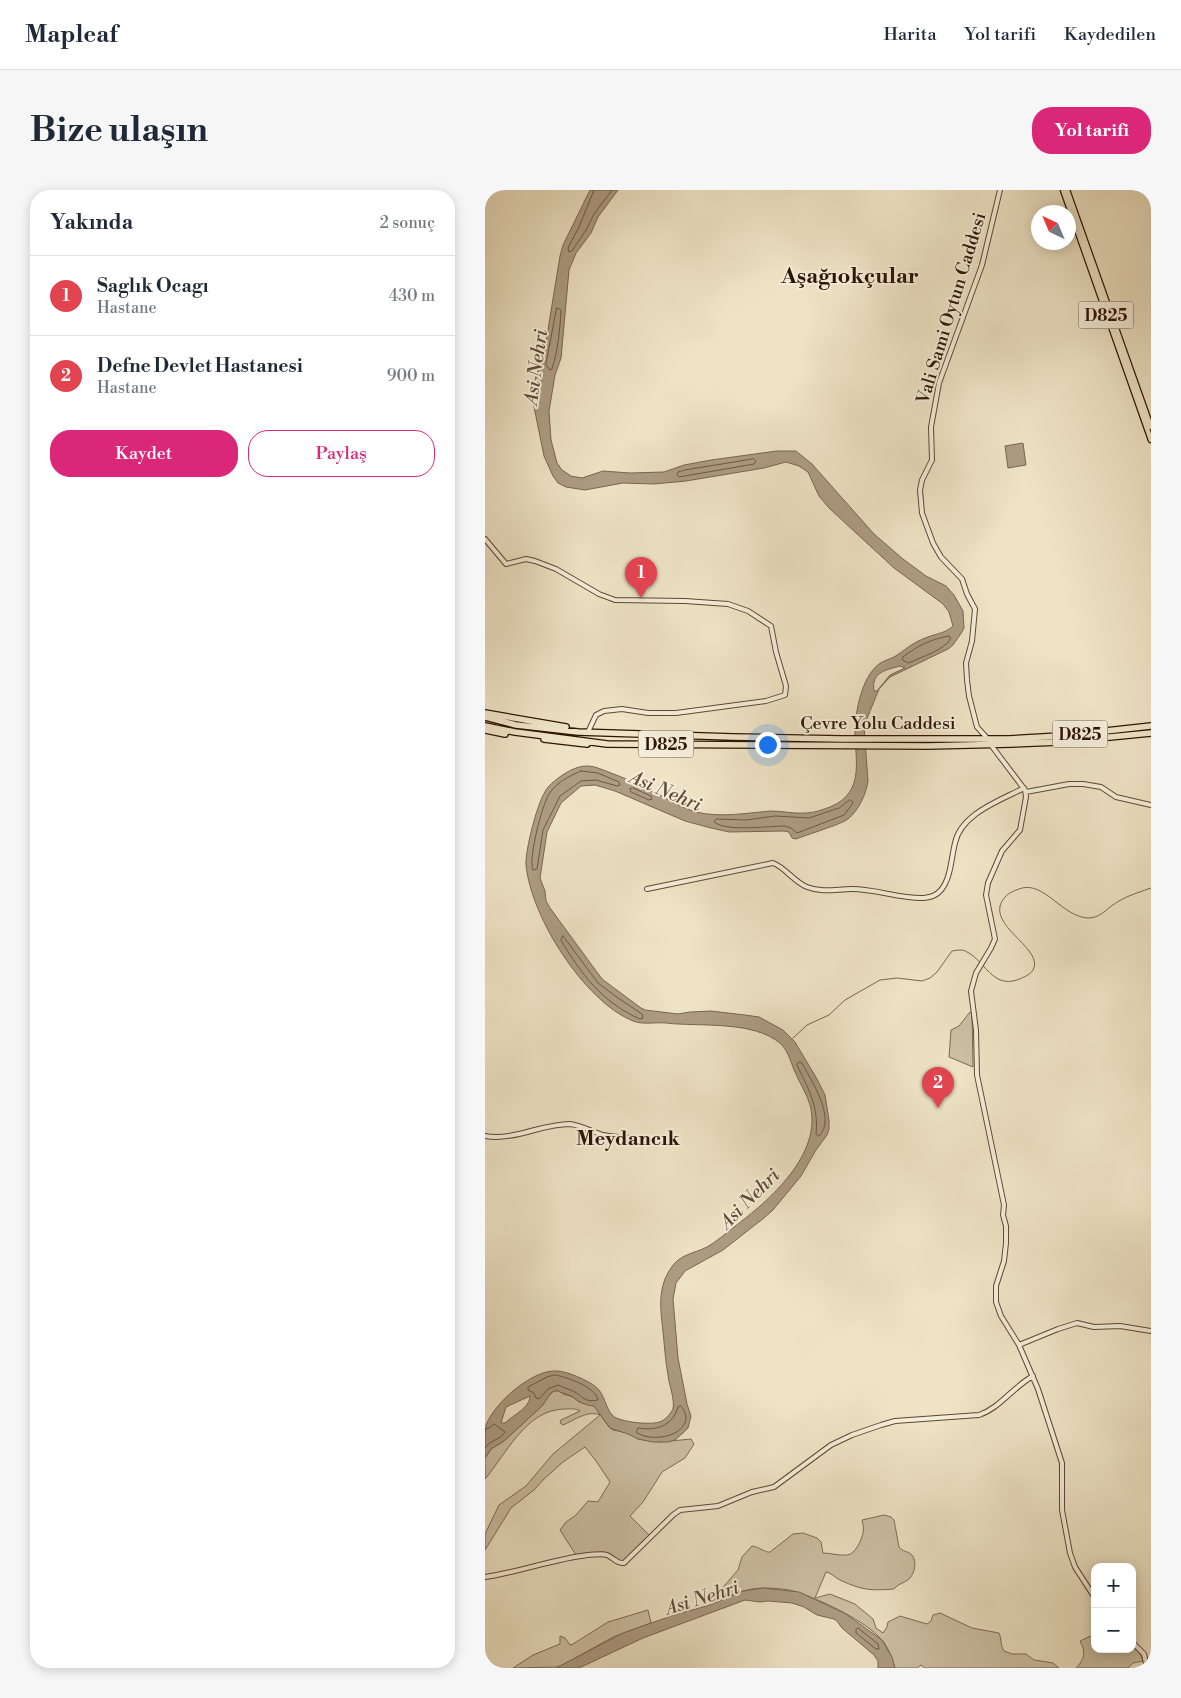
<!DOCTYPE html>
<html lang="tr">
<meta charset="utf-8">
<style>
body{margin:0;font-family:"Libre Bodoni",serif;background:#f6f6f7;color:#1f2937}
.controls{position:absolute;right:15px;bottom:15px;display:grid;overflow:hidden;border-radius:10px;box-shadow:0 2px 12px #0003}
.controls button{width:45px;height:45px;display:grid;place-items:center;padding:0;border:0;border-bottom:1px solid #e0e1e3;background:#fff;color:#1f2937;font:25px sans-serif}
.compass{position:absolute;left:546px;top:15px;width:45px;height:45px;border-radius:50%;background:#fff;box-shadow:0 2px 12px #0003;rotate:316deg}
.you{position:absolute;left:282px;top:554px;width:18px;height:18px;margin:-12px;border:4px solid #fff;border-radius:50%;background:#1a73e8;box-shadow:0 0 0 8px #1a73e833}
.badge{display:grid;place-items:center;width:32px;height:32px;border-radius:50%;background:#db2777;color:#fff;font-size:16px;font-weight:700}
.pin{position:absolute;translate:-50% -41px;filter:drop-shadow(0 1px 2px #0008)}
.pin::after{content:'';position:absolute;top:26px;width:18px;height:15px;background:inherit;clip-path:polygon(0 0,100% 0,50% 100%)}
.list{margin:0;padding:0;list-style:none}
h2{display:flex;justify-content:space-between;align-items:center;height:65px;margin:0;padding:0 20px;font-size:21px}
h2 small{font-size:16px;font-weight:400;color:#747a83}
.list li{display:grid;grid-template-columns:32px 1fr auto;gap:15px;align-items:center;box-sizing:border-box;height:80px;padding:0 20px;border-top:1px solid #e0e1e3}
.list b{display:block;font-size:19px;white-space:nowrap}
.list p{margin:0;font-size:16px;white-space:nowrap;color:#747a83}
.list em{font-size:16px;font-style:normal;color:#747a83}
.actions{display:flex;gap:10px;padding:15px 20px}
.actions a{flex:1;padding:11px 0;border:1px solid #db2777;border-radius:20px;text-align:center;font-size:18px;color:#db2777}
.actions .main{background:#db2777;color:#fff}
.map{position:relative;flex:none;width:666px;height:1478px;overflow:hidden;border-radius:20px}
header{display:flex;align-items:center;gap:30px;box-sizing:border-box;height:70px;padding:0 25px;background:#fff;border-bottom:1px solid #e0e1e3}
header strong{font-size:24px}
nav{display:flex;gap:28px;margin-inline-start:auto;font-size:18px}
.intro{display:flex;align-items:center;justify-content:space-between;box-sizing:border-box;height:120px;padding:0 30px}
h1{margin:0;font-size:35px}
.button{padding:12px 22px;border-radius:20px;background:#db2777;color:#fff;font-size:18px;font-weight:700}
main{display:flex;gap:30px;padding:0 30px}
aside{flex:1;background:#fff;border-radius:20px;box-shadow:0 2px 12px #0003}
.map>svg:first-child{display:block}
.green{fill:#cdc0a4;stroke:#7e6a54}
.water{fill:#ad9c83;stroke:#7a6550;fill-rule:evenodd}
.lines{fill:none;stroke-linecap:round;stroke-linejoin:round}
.shore{stroke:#6e5844;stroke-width:1}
.stream{stroke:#7a6550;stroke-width:1}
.minor-casing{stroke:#5e4734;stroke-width:6}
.major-casing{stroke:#2e1304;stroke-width:7}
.highway-casing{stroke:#2e1304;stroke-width:8}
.minor{stroke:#f4edd9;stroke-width:4}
.major{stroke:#eee3c5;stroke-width:4.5}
.highway{stroke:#eee3c5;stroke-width:5.5}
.labels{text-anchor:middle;stroke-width:4;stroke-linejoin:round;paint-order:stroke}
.shield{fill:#f4edd9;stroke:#695444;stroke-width:1}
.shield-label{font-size:16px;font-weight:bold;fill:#2e1304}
.street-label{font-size:18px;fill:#2e1304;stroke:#f4edd9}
.water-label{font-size:19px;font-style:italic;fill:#614a37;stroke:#f4edd9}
.quarter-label{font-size:20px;font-weight:bold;fill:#2e1304;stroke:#f4edd9}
.district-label{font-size:22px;font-weight:bold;fill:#2e1304;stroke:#f4edd9}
</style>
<header>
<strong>Mapleaf</strong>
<nav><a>Harita</a><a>Yol tarifi</a><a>Kaydedilen</a></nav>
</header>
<div class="intro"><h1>Bize ulaşın</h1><a class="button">Yol tarifi</a></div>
<main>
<aside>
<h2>Yakında<small>2 sonuç</small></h2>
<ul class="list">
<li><span class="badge" style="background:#e0444e">1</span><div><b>Saglık Ocagı</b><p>Hastane</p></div><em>430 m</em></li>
<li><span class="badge" style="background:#e0444e">2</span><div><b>Defne Devlet Hastanesi</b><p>Hastane</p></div><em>900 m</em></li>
</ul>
<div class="actions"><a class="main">Kaydet</a><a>Paylaş</a></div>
</aside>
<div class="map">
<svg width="666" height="1478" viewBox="0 0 666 1478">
<rect width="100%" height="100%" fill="#eee3c5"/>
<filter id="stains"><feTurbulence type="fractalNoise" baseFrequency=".004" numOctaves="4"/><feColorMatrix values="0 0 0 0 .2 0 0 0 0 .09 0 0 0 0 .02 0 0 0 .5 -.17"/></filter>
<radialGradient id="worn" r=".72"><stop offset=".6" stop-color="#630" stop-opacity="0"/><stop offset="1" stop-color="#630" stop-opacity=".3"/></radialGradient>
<path class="green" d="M485,822L487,824L488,877L464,867L466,840L474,836Z
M69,1201H74L78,1204L88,1207L94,1212L109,1216L124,1237L128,1240L143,1243L153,1249L175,1252L206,1249L209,1254L200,1268L177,1282L158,1312L145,1326L164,1345L138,1371L136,1372L124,1365H91L75,1340L81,1332L91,1325L103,1311L113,1312L125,1292L111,1271L100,1257L78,1272L58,1290L49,1300L26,1318L0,1360V1344L14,1315L41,1296L68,1264L115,1225C102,1220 90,1230 78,1235L75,1233L76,1230L95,1221C90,1218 85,1219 79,1219C41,1220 22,1263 0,1289V1268L6,1259L19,1251L57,1216L63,1206Z
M399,1325L406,1327L409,1330L414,1357C418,1362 423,1361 427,1365C432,1371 430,1382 425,1388C420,1393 414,1393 409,1399C386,1401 376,1400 355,1390C349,1387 347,1383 341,1382L330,1408L345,1404L370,1414L388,1429L391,1438L398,1443L402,1437L403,1432L415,1426L442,1434L446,1431L448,1425L455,1423L487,1438L514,1443C517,1450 515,1455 519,1461L527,1464H541L549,1470L568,1473L574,1478H440L436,1475L432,1478H410C407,1469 404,1458 397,1450C379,1430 340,1412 315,1403C304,1399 289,1398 278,1398C262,1398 244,1405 231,1413L230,1408L233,1403L253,1380L257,1367L267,1356C274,1357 281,1363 285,1362L308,1344L318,1343L332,1348L336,1352L338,1363C346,1363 354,1366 362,1365C370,1365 377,1349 378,1343C379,1339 378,1334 377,1330Z
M163,1420L166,1433L128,1447L74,1477L28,1478L48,1465L75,1454V1446L80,1448L85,1455L88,1454L123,1432Z
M610,1444V1459H647V1455L655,1464L658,1471L648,1473L643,1478H591C600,1469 601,1462 595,1451Z"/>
<path class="water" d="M105,0H133L113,27L106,43L91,63L84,80L76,168L70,185L64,221L66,250L72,273L77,280L86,286L97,288L118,281L145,283L179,282L199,275L226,270L292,261H311L327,274L389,344L418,369L441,386L461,396L469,405L478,421L479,438L477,442L468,455L463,459L405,487L394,499L379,536L383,591C381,604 374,620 363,629C357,634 321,645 311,649L307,648L304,642L299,641L244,642L226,638L200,631L130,601L110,595L96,596L76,613L62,642L55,688L60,701L61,711L65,718L117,789L156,818L160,820L193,824L205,822L226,821L260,825L274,827L298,840L310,852L332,889L340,905L344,930V939L342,945L331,960L316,986L288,1020L279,1028L238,1060L200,1081L191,1093L188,1109L193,1168L202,1214L206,1226L203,1238L198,1243L190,1250L183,1252H168L153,1249L143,1244L125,1238L109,1216C98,1215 95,1212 86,1206C82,1204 76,1203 71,1200L66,1203L57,1216L19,1251L6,1259L0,1268C0,1258 0,1244 1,1235C10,1212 48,1179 72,1181C82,1181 104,1191 111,1197C120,1204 120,1218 128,1226C135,1232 168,1236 177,1231C181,1229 186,1223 188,1219C190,1209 184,1195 183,1185C181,1174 180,1163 179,1152C177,1126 170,1101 186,1078C195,1064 208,1064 222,1057C231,1052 240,1044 249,1037C284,1011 338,964 325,915C322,904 315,894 311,884C306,874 304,862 296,854C269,830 214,837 181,833C169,832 158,835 148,831C99,811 46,727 41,675C40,661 52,614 60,602C61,598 68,592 71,590C79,583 91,576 102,576C110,576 118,580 126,583C139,588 152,593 165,600C180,607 194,617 211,622C236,628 261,623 286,621C298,621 309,624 320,623C328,623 337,620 345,617C382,602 369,567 370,536C371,520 377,492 388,480C394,472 400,471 409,467C419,461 427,453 438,449C448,444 460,444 468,436L464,422L458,414L409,378L344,318L334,306L323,282L314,276L301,272L279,278L201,291L169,294L138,293L100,300L81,297L73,293L68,286L59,266L48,212V202L51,186L59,164L75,66L78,55ZM415,476L420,478L405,485L392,501H389C386,482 401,480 415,476ZM45,1206C45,1218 28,1225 20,1233H16L21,1217Z
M538,253L541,275L523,278L520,256Z
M279,1398L314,1402L361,1424L397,1450L407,1467L410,1478H393V1471L389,1465L357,1438L352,1431L349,1429L332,1425L319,1417L307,1413L283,1411L275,1412L260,1410L158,1448L94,1478H71L138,1443L189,1425L225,1415L258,1401Z"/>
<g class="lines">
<path class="shore" d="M109,0L94,37L83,58L84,62L87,61L101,40L109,24L127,0
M72,118L76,120C75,139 73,160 67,179L65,180L61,175Z
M269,269L271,271L269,274L200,286L194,287L192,285L193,282L200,280Z
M464,446L466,448C459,461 437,466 424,473L417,470L418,467C432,456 446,449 464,446Z
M96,581L113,583L134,592L135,595L132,596L111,590L96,591L75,606L58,640L52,679L48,680C43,669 57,615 64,604C71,593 84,586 96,581Z
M148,598L166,606L167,609L164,610L146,602L145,599Z
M365,610L367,611L368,613L359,625L312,643L306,638L300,636C283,636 242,642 229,632L231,629L261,630L290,626L324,628L354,618Z
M78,746L113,793L133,808L157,824L158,828L155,829C118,813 95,783 76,750Z
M314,872L317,873C325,889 352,928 334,946L331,944C334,917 323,898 312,875Z
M70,1185C82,1187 111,1197 113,1210C99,1213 98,1206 88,1201C83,1199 77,1197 73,1195L63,1199L54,1209L51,1208L49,1203L43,1200V1197L62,1187Z
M196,1216C216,1241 171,1256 151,1242L153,1238C171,1241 188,1236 193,1217Z
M0,1239L4,1238L9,1234L20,1242C15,1250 5,1250 0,1258
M373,1438L393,1454L394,1459H391L371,1443V1440Z"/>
<path class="stream" d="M308,848L322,835L344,825L360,810L395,790L412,788L437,791L445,788L452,782L467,761C472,760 478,759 482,762C500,771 507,798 532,790C537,788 545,785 548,780C559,760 510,740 515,716C518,706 525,702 534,699C559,689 578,729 605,728C617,727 624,716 634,711C644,705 655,702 666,698"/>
<g class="minor-casing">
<path id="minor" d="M0,349L21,374L41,369L50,371L71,379L114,404L130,410L200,411L243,414L263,421L286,436L291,462L301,496L300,505L281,511L191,523H163L137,519L119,521L111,525L103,542
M503,549L492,537L484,506L482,490L481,473L487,451L490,419L482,404L477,389L456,367L448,353L437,323L435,300L437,290L447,270L446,237L454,193L497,75L515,0
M506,555L540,600L541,607L535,640L517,661L503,693L501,705L510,749L506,758L491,783L486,801L491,840L492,885L519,1015L518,1025L521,1036V1053L519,1071L511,1096V1112L516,1126L534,1155L553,1199L577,1273V1320L585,1363L590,1377L610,1408
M541,602L584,594H598L616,597L631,607L666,615
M162,699L288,673C301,678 309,692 322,697C337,703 352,699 367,699C392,699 415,709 439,708C446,707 451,706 456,700C466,688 466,669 470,653C476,624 514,611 539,598
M0,946C29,951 56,934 85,934C95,935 108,942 118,945C127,947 137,947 146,948
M534,1155L573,1139L592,1133L609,1137L635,1136L666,1141
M0,1387C35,1382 68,1369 103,1365C109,1365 117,1363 122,1365C129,1368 132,1374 139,1373L188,1325L195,1320L233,1316L267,1302L289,1297L346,1255L367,1245L396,1235L410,1231L494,1225C515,1218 528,1197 548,1186
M647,1452L659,1464L662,1478"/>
</g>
<g class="major-casing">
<path id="major" d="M578,0L666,250
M582,0L666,237"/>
</g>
<g class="highway-casing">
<path id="highway" d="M0,523L81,537
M0,527L31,535L93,542L248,547L356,549H524L575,546L666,536
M0,536L30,542L122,554L443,556L526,554L574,552L666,543
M0,540L20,544
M59,549L102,554"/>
</g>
<use href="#minor" class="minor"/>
<use href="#major" class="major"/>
<use href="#highway" class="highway"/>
</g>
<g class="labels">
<g class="shield">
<rect x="593.5" y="111.5" width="55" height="27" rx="4"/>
<rect x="567.5" y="530.5" width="55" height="27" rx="4"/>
<rect x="153.5" y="540.5" width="55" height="27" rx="4"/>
</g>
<g class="shield-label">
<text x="621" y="131">D825</text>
<text x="595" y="550">D825</text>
<text x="181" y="560">D825</text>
</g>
<g class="street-label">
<text transform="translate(466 118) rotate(-73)" y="6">Vali Sami Oytun Caddesi</text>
<text x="393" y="539">Çevre Yolu Caddesi</text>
</g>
<g class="water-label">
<text transform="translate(50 177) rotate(-82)" y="7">Asi Nehri</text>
<text transform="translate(181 600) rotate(23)" y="7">Asi Nehri</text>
<text transform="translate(264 1008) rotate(-45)" y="7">Asi Nehri</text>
<text transform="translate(217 1407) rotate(-17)" y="7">Asi Nehri</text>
</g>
<g class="quarter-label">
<text x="143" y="955">Meydancık</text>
</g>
<g class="district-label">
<text x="365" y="93">Aşağıokçular</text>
</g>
</g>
<rect width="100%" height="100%" filter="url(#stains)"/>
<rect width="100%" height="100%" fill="url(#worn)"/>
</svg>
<div class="controls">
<button>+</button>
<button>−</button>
</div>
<svg class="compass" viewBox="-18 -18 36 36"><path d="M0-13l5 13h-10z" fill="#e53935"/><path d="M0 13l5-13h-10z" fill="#747a83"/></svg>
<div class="you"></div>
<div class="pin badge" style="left:156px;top:408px;background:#e0444e">1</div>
<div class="pin badge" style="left:453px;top:918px;background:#e0444e">2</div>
</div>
</main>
